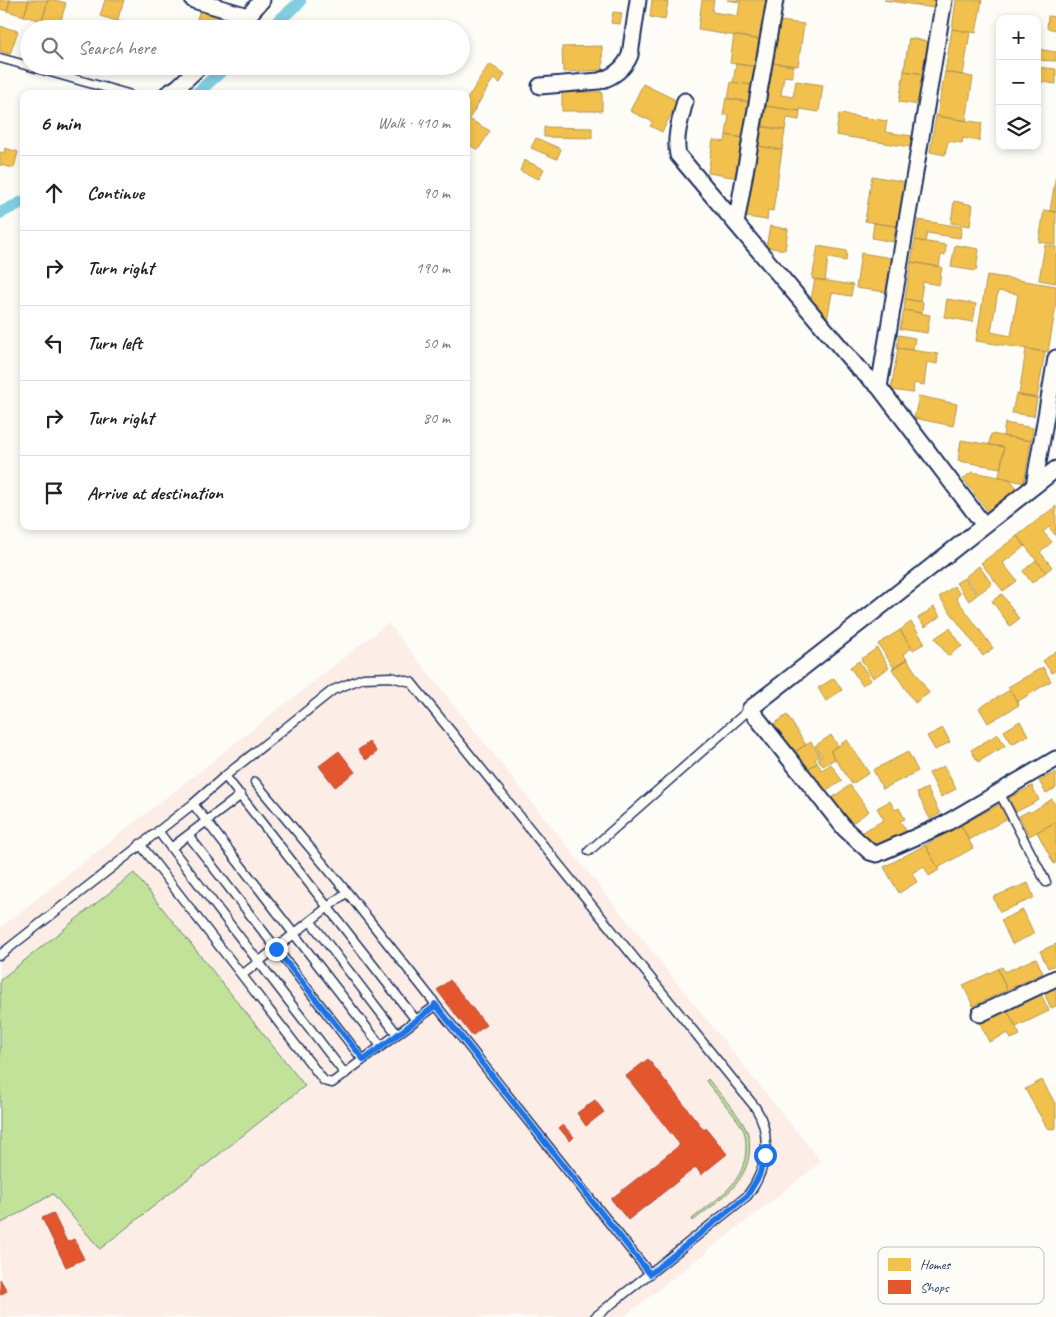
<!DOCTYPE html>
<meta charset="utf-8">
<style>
body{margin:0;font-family:Caveat,sans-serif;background:#f6f6f6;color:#222}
.controls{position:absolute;right:15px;top:15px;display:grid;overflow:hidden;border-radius:10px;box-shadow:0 2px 8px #0003}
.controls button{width:45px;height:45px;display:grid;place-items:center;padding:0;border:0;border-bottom:1px solid #e0e0e0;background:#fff;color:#222;font:25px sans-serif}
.stop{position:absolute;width:15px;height:15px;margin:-11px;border:4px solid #1a73e8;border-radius:50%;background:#fff}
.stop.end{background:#1a73e8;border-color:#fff;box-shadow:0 1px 5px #0008}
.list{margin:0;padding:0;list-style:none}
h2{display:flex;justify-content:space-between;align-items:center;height:65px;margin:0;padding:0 20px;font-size:21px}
h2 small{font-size:16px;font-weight:400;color:#767676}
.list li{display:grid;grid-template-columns:32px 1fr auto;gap:15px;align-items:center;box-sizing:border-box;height:75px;padding:0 20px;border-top:1px solid #e0e0e0}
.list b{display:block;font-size:19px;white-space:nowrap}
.list em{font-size:16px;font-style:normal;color:#767676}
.icon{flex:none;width:28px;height:28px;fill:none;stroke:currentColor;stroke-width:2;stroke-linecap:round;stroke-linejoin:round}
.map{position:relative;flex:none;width:1056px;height:1317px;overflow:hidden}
.search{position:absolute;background:#fff;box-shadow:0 2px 8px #0003;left:20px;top:20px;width:450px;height:55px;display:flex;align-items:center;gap:12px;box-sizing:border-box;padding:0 18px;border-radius:28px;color:#767676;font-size:19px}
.panel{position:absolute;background:#fff;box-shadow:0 2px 8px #0003;left:20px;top:90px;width:450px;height:440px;border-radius:10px}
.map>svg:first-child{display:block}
.built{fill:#fcede7}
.green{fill:#c2e199;stroke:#6e887c}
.homes{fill:#f2c14e;stroke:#b29553;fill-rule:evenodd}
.shops{fill:#e4572e;stroke:#a84b3c}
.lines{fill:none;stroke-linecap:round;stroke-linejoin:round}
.canal{stroke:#81cee0;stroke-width:12}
.service-casing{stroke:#1b2f5e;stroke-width:11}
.minor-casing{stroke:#1b2f5e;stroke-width:19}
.service{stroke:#fdfcf7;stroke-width:8}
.minor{stroke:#fdfcf7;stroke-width:15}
.route{stroke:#1a73e8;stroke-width:6}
.key{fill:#fdfcf7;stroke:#b9bec9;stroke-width:1}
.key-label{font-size:14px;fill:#1b2f5e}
</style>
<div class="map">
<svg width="1056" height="1317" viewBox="0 0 1056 1317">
<rect width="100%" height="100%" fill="#fdfcf7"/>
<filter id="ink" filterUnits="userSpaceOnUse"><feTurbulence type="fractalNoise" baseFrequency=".02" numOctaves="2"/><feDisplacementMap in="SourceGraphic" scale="10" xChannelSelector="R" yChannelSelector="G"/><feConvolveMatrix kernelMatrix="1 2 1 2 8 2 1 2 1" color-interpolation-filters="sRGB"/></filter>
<g filter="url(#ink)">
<path class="built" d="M388,623L821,1162L624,1317H0V928Z"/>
<path class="green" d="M134,873L305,1086L100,1249L53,1194L0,1224V980Z
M708,1079C720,1095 737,1111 746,1129C750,1137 750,1146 749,1155C745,1186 716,1202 693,1221L692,1219C718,1197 747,1183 746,1145C746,1139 745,1132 742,1127C732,1111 717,1096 706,1081Z"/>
<path class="homes" d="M0,0H10L7,11L0,9Z
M10,0H29L24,16L7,11Z
M29,0H48L42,21L24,16Z
M48,0H55L66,3L59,27L42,21Z
M105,0H124L117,21L100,16Z
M652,0L668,2L665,20L650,17Z
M702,0H714L712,12L738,16L740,2L727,0H768L762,40L698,30Z
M884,0H935L934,8Z
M956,0H982L976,33L952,29Z
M200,9L229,18L225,29H215L205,26L204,29H194Z
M613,12L622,13L620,24L611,23Z
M1048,16L1056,17V30L1047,28Z
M119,20L137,25L136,29H117Z
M780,21L804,24L798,66L773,63Z
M0,26L18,31L10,54L0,51Z
M952,29L970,32L963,75L945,72Z
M734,35L762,40L758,67L730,63Z
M909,38L931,42L925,74L904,71Z
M602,46L603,70L563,72L562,47Z
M1037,49L1056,52V61L1037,60Z
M773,63L794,66L792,77L784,76L781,95L793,97L796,81L823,85L819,112L800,109V111L766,106Z
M489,64L505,74L500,83L493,79L469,119L490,131L478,150L466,143V101Z
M736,64L758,67L755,86L733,82Z
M101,66H120L118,72Z
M1037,67L1056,69V84L1037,81Z
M904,71L925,74L920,105L899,102Z
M945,72L973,77L966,121L937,116Z
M731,82L752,85L750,102L728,99Z
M643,84L678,101L662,132L650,126L653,122L630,111Z
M562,92H602V111H562Z
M726,98L750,102L744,138L726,135L729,115H723Z
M766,106L800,111L799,120L787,118L785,130L763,127Z
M839,114L887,121L885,132L912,136L910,147L836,135Z
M936,116L982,123L979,141L963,138L962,143L948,141L945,155L930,152Z
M762,126L785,130L782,150L759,146Z
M544,127L592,128V138L544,137Z
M726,135L744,138L738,178L708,173L713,140L725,142Z
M536,138L561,149L557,159L531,148Z
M757,146L782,150L773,211L768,210L767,220L746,217Z
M5,148L18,152L14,168L0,165V152L4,153Z
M524,160L544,169L539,179L520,171Z
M1056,175V212L1050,211Z
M872,176L906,182L899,227L865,221Z
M954,201L973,205L970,226L951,223Z
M1044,210L1056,212V245L1039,242Z
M918,220L962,227L960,238L927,233L925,242L915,240Z
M874,223L896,226L893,242L872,238Z
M770,226L788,229L785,250L766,247Z
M915,240L946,245L945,255H941L939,267L911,262Z
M955,245L979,249L976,271L951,267Z
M1045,245L1056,247V283L1039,280Z
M818,246L847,251L846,261L828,258L825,281L812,279Z
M861,253L892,258L886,292L856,288Z
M911,262L942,267L939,285L923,282L920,302L905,299Z
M987,275L1056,286V306L1048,352L976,341ZM998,291L1018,294L1011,336L991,332Z
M815,279L853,285L851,296L832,293L826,326L810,305Z
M905,299L923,302L922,313L904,310Z
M947,299L976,304L973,322L944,317Z
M904,310L930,315L927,333L900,329Z
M899,335L915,338L913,350L897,348Z
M898,348L938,354L937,364L927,362L924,385L914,383L913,393L891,390Z
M1026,349L1045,352L1037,398L1019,395Z
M1016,394L1037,398L1034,416L1012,413Z
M919,396L957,404L953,426L914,418Z
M1005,423L1033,428L1031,441L1003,436Z
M991,434L1031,441L1024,483L999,477L1004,447L989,445Z
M961,440L1004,447L1001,468L958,461Z
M972,472L1010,479L1019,491L989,513L963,479Z
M1056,506V536L1049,527L1043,532L1052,542L1040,552L1052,567L1046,572L1017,536Z
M1017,536L1025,546L1003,563L1017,581L1003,591L981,563Z
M1036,560L1046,572L1032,583L1023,571Z
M979,566L992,584L978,594L965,577Z
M964,578L977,595L969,601L956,583Z
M954,586L960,594L956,598L993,648L983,656L939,597Z
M1002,594L1019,619L1010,626L992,601Z
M934,607L940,616L925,627L918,618Z
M911,622L925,643L913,650L900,630Z
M950,628L962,646L948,656L935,638Z
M900,630L912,648L903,654L907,659L894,668L878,644Z
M877,648L889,668L873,678L861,659Z
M1056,651V670L1052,673L1043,661Z
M907,659L929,693L915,703L892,669Z
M859,661L871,680L862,685L850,667Z
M1043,667L1051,681L1017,702L1008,687Z
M834,678L842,690L826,701L818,688Z
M1010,690L1019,705L988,723L979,708Z
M787,715L806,745L793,753L774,724Z
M1020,721L1028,735L1012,744L1004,731Z
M943,728L950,742L935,750L927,736Z
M998,734L1005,746L978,762L971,750Z
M831,735L838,746L830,751L835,759L823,766L818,759L822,756L815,746Z
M847,740L869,773L852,784L830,751Z
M811,742L820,756L815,759L817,763L806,770L794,752Z
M908,752L918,771L883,789L873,770Z
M817,763L822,770L831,764L842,781L822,794L806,770Z
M944,766L956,789L941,797L929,773Z
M1056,772V788L1046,793L1039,781Z
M850,785L869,811L851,824L829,800Z
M1032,786L1039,800L1016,812L1009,798Z
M927,788L940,814L930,819L917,793Z
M1052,799L1056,807V822L1029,836L1019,816L1029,811L1030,813Z
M890,801L895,810L899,808L905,819L900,821L907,832L875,849L859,834L884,820L877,808Z
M1000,804L1008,818L969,840L961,825Z
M1056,822V863L1054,864L1037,832Z
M961,825L973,848L938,868L925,845Z
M925,845L939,870L929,876L924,866L912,873L917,882L899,893L884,867Z
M1028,883L1034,898L1000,912L993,897Z
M1023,910L1034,934L1012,944L1001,920Z
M1056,944V965L1048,968L1040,951Z
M1036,958L1043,973L1007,990L998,969L1002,967L1005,972Z
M998,969L1007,990L973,1006L963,985Z
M1056,987V1006L1051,1008L1044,993Z
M1041,994L1049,1011L1016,1027L1007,1010Z
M1007,1010L1020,1035L1011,1039L1008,1033L989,1042L980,1023Z
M1042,1080L1056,1105V1128L1053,1129L1047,1128L1025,1089Z"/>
<path class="shops" d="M369,742L377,752L366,760L358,750Z
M339,751L355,772L335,787L319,766Z
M450,980L486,1025L472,1036L437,990Z
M648,1059L704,1130L706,1128L727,1154L701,1175L696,1167L628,1220L611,1199L680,1145L626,1076Z
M595,1100L604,1112L586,1126L577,1113Z
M563,1125L574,1137L570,1141L559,1128Z
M53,1213L67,1242L74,1239L84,1259L66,1267L42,1218Z
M0,1279L7,1291L0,1295Z"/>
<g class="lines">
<path class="canal" d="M269,29L300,2V0
M196,94L227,66
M0,213L24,201"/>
<g class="service-casing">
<path id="service" d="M0,58L29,66
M29,66L128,94
M255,782L347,892L434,1002V1007L416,1020
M999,792L1046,882
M193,804L381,1046
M158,831L345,1074
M189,836L363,1060
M140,844L324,1081L332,1083L416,1020L225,776
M171,848L241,795
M589,851L750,709
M311,922L397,1034
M0,955L193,804L225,776L333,690L363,678L391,677L411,682L755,1107C773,1134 767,1171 747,1196L595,1317
M242,975L347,892
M435,1004L650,1274"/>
</g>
<g class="minor-casing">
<path id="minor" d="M193,0L248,16L236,29
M944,0L879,387L984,525
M248,16L262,0
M540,86L599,81C613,77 625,68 630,55L638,0
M167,94L178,87L200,66
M685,101C681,118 674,137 678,155L857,367L879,387
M736,224L775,0
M1056,469L750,709L845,829L870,852L877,854L943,825L1056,759
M1034,486L1056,358
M980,1014L1056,978"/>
</g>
<use href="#service" class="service"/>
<use href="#minor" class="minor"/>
</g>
</g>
<g class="lines" filter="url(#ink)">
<path class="route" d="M276,949L364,1060L434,1007L435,1004L650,1274L747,1196L759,1176L765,1155"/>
</g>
<rect x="878" y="1247" width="166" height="57" rx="8" class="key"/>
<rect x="888" y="1258" width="23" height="13" fill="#f2c14e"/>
<rect x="888" y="1280" width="23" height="14" fill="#e4572e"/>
<g class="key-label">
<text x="920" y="1269">Homes</text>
<text x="920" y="1292">Shops</text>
</g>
</svg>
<div class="controls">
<button>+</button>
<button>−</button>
<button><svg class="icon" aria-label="layers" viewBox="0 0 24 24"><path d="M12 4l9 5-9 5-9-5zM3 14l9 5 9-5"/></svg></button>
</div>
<div class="stop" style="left:765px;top:1155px"></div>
<div class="stop end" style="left:276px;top:949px"></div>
<div class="search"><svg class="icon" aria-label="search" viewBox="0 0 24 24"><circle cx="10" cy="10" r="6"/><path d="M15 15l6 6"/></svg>Search here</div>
<section class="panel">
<h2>6 min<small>Walk · 410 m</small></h2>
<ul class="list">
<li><svg class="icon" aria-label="ahead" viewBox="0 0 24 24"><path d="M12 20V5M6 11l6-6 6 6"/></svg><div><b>Continue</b></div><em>90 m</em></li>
<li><svg class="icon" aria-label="right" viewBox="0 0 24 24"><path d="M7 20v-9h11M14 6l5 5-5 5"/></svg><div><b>Turn right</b></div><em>190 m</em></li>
<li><svg class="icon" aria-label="left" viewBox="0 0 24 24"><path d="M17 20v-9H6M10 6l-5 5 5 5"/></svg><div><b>Turn left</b></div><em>50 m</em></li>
<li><svg class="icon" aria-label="right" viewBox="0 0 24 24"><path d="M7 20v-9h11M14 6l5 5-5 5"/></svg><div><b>Turn right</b></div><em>80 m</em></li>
<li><svg class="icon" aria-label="arrive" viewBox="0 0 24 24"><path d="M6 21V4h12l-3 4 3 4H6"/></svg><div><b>Arrive at destination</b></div></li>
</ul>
</section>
</div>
